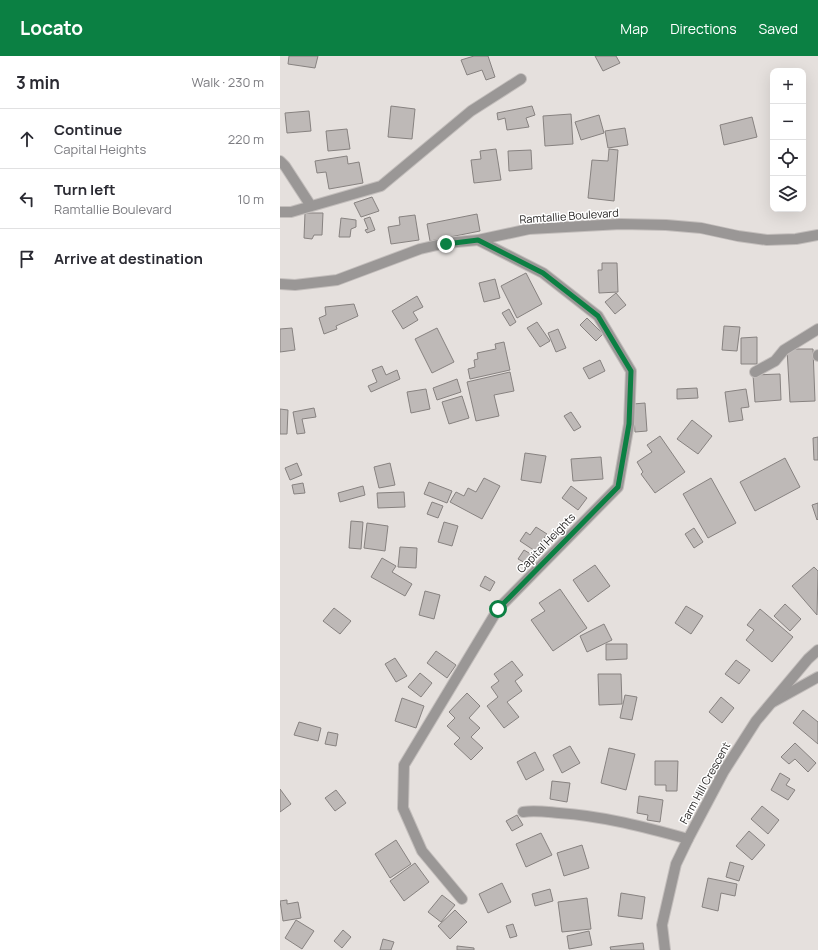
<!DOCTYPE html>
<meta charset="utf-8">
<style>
body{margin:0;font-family:Manrope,sans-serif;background:#f2f2f3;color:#2b2b33}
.controls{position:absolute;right:12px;top:12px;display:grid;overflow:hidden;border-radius:8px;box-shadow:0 4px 16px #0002}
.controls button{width:36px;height:36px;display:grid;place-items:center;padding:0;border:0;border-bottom:1px solid #e1e1e2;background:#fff;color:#2b2b33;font:20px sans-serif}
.stop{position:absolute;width:12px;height:12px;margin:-9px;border:3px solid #0b8043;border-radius:50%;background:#fff}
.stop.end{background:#0b8043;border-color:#fff;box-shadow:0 1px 4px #0008}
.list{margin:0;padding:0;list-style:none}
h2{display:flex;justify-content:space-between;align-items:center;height:52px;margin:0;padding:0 16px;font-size:17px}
h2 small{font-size:13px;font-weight:400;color:#7c7c81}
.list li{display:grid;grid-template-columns:26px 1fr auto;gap:12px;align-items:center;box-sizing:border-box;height:60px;padding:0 16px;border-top:1px solid #e1e1e2}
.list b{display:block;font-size:15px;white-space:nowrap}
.list p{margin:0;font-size:13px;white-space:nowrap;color:#7c7c81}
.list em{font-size:13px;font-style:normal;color:#7c7c81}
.icon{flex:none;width:22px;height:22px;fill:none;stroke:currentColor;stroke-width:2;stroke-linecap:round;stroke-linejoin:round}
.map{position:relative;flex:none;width:538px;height:894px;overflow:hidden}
header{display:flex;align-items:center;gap:24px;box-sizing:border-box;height:56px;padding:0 20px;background:#0b8043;color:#fff}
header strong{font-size:19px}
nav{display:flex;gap:22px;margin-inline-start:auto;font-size:14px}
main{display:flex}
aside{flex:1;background:#fff}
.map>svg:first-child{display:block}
.building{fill:#beb9b7;stroke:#878280}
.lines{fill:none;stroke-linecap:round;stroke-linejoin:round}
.minor-casing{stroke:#c3bebc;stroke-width:12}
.tertiary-casing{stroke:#c3bebc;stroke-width:12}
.minor{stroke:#9a9796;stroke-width:10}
.tertiary{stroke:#9a9796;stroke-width:10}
.route{stroke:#0b8043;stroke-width:5}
.labels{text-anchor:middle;stroke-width:3;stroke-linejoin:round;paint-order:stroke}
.street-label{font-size:11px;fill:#272524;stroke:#fff}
</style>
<header>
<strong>Locato</strong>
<nav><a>Map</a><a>Directions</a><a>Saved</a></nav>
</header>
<main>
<aside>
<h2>3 min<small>Walk · 230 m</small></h2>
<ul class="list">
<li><svg class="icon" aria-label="ahead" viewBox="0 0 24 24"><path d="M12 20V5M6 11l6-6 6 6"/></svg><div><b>Continue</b><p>Capital Heights</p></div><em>220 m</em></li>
<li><svg class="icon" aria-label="left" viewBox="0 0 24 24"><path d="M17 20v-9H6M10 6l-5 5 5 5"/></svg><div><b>Turn left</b><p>Ramtallie Boulevard</p></div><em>10 m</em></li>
<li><svg class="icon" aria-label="arrive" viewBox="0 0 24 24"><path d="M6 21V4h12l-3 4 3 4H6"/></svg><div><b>Arrive at destination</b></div></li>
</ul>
</aside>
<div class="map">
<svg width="538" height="894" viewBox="0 0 538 894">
<rect width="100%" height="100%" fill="#e5e0dd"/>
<path class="building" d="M9,0H38L35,12L8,8Z
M194,0H208L215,21L206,24L202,14L187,19L181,4Z
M315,0H336L340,7L323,15Z
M111,50L135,53L132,83L108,81Z
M252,50L255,59L246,62L249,71L227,74L225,62L218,64L217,57Z
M29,55L31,75L7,77L5,57Z
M291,58L293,88L265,90L263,60Z
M319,59L324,77L301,84L295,66Z
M472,61L477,81L444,89L440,69Z
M345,72L348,89L328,92L325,75Z
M67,73L70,93L48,95L46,75Z
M216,93L221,124L194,127L191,104L201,103L200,95Z
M329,93L338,94L334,145L308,142L312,104L328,105Z
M251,94L252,113L229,115L228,95Z
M67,100L68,108L79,106L83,127L49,133L46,116L37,117L35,105Z
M92,141L99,155L81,161L74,147Z
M25,157H43L42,179H34L32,183L24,182Z
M197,158L200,175L150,185L147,168Z
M135,159L139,184L111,188L108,171L120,169L119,161Z
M90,161L95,174L87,177L85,174L88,173L84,163Z
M61,162L76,164V171L71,173L70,181H59Z
M322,207H337L338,236L319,237L318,214H322Z
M246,217L262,248L237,262L221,230Z
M215,223L220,242L204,246L199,227Z
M336,237L346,249L335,258L325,246Z
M137,240L143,251L133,256L138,264L123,273L112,255Z
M74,248L78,260L56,270L57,273L44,278L39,262L46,259L45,251Z
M229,253L236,266L230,270L222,257Z
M307,262L323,278L316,285L300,269Z
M257,266L270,285L260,291L247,272Z
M444,270L460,271L457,295L442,294Z
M12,272L15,294L0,296V273Z
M157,272L174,306L152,317L135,283Z
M278,273L286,292L276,296L268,277Z
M477,281V308H461V282Z
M224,286L230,314L190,323L188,313L195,311L194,304L198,303L197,297L216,293L215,288Z
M507,293H533L535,345L510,346Z
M320,304L325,315L309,323L303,312Z
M102,310L106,319L117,314L120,323L91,336L88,330L97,326L92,314Z
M230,316L234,335L214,339L219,360L196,365L187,326Z
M500,318L501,344L475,346L473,319Z
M177,323L181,336L157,344L153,332Z
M417,332L418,342L397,343V333Z
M146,333L150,353L131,357L127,336Z
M466,333L469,351L461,352L463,364L449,366L445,336Z
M182,340L189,362L169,368L162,346Z
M365,347L367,375L355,376L353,348Z
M34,352L36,361L22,363L25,377L17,378L13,356Z
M0,353L8,354L7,378H0Z
M291,356L301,371L294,375L284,360Z
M412,364L432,380L418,398L397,383Z
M380,380L405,416L375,437L361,418L363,416L357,406L372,396L367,389Z
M538,381V404H534L533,382Z
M245,397L266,400L261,427L241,424Z
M321,401L323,423L293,425L291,403Z
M505,402L520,431L475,455L460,426Z
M17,407L22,419L10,424L5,412Z
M110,407L115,429L99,432L94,411Z
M204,422L220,430L202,463L170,446L176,436L184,440L188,432L196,436Z
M431,422L456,467L428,482L403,438Z
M149,426L172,435L167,447L144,438Z
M23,427L25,437L14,438L12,429Z
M83,430L85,439L60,446L58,437Z
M291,430L307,442L298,454L282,442Z
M124,436L125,451L98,452L97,437Z
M152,446L163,450L158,462L147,458Z
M538,447V463L537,464L532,449Z
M71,465L83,466L81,493L69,492Z
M164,466L178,470L172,490L158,486Z
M87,467L108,470L105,495L84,492Z
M256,471L267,478L255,495L240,485L246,476L250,479Z
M414,472L423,486L414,492L405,478Z
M120,491L137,492L136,512L118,511Z
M244,494L254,500L249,509L238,503Z
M102,502L116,510L112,516L132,528L125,540L91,521Z
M315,509L330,530L308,546L293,524Z
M534,511L538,515L537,559L512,530Z
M205,520L215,526L210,535L200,530Z
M280,533L307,572L273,595L251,564L265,555L259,547Z
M145,535L160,539L154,563L139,559Z
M505,548L521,563L510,575L494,560Z
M406,550L423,560L411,578L395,567Z
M54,552L71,565L60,578L43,565Z
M480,553L513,581L492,606L466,584L474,574L467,569Z
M324,568L332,584L307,596L300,580Z
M326,588H347V603L326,604Z
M156,595L176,609L167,622L147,607Z
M115,602L127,620L116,626L105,608Z
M456,604L470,614L459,628L445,618Z
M232,605L243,619L235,625L242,635L227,646L239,661L224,672L207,650L218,641L211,631L219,625L214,618Z
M140,617L152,627L141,641L128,631Z
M318,618H341L342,648L319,649Z
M187,637L200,650L189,662L200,672L191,681L203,692L191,704L174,688L180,682L167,670L175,662L169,656Z
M345,639L357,641L352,664L340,662Z
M441,641L454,652L442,667L429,656Z
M122,642L144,650L136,672L115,665Z
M523,654L538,666V688L513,667Z
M19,666L41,672L38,685L14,679Z
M48,676L58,678L56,690L45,688Z
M515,687L536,707L528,716L515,703L509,708L501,701Z
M290,690L300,707L282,717L273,699Z
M329,692L355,698L346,734L321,727Z
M255,696L264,714L246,724L237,706Z
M375,705H398L397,735H386V729H375Z
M500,717L510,723L506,729L515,734L508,744L491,734Z
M272,725L290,727L287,746L270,743Z
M0,733L11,748L0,756Z
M56,734L66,747L55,755L45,742Z
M359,740L383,744L380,766L367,764L368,759L357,757Z
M482,750L499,764L488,778L471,763Z
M237,759L243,769L232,775L226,765Z
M469,775L485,789L472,804L456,790Z
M261,777L272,799L246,811L236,788Z
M116,784L131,808L110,822L95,798Z
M302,789L309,812L284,820L277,797Z
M450,806L464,810L459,825L446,821Z
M135,807L149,826L124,845L110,825Z
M428,822L457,828L455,840L441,837L438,855L422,851Z
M222,827L231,846L208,857L199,838Z
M270,833L273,845L255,850L252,838Z
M341,837L365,841L362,863L338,860Z
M162,839L175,849L161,866L148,856Z
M307,842L311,873L282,876L278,846Z
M7,844V848L18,846L21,862L3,865L0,845Z
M175,854L187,866L170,883L158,870Z
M16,864L34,875L22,893L5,882Z
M233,868L237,880L230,882L226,870Z
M63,874L71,881L62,892L54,885Z
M309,875L312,889L289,893L287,880Z
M103,883L114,886L111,894H100Z
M363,887L364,894H331L330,891Z
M177,890L194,892V894H177Z"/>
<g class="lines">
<g class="minor-casing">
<path id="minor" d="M0,105L5,110L31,150
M0,156H11L101,130L191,55L241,23
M538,300V299
M475,316L495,305L504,294L538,273
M493,646L538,621
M243,756C255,754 267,756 279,757C323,760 365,771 408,783
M182,843L142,795L123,752L124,709L218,553L338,431L349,368L351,315L318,260L263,217L198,184"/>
</g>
<g class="tertiary-casing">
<path id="tertiary" d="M0,228L15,229L57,224L140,193L166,187L198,184L249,173L341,168L386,169L421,172L458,180L487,184L516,183L538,179
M385,894L382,869L396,808L408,783L444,715L476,665L528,603L538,594"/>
</g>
<use href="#minor" class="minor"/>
<use href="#tertiary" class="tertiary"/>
</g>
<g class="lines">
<path class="route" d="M166,188L198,184L263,217L318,260L351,315L349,368L338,431L218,553"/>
</g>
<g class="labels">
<g class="street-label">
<text transform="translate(289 160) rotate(-4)" y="4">Ramtallie Boulevard</text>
<text transform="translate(266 487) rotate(-46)" y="4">Capital Heights</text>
<text transform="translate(425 727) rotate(-61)" y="4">Farm Hill Crescent</text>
</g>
</g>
</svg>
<div class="controls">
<button>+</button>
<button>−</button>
<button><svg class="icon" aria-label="locate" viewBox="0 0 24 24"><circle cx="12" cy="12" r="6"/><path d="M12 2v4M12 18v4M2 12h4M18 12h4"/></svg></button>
<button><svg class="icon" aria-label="layers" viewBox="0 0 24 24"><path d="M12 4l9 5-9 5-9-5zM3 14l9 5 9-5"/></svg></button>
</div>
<div class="stop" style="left:218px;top:553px"></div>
<div class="stop end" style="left:166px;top:188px"></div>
</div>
</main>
